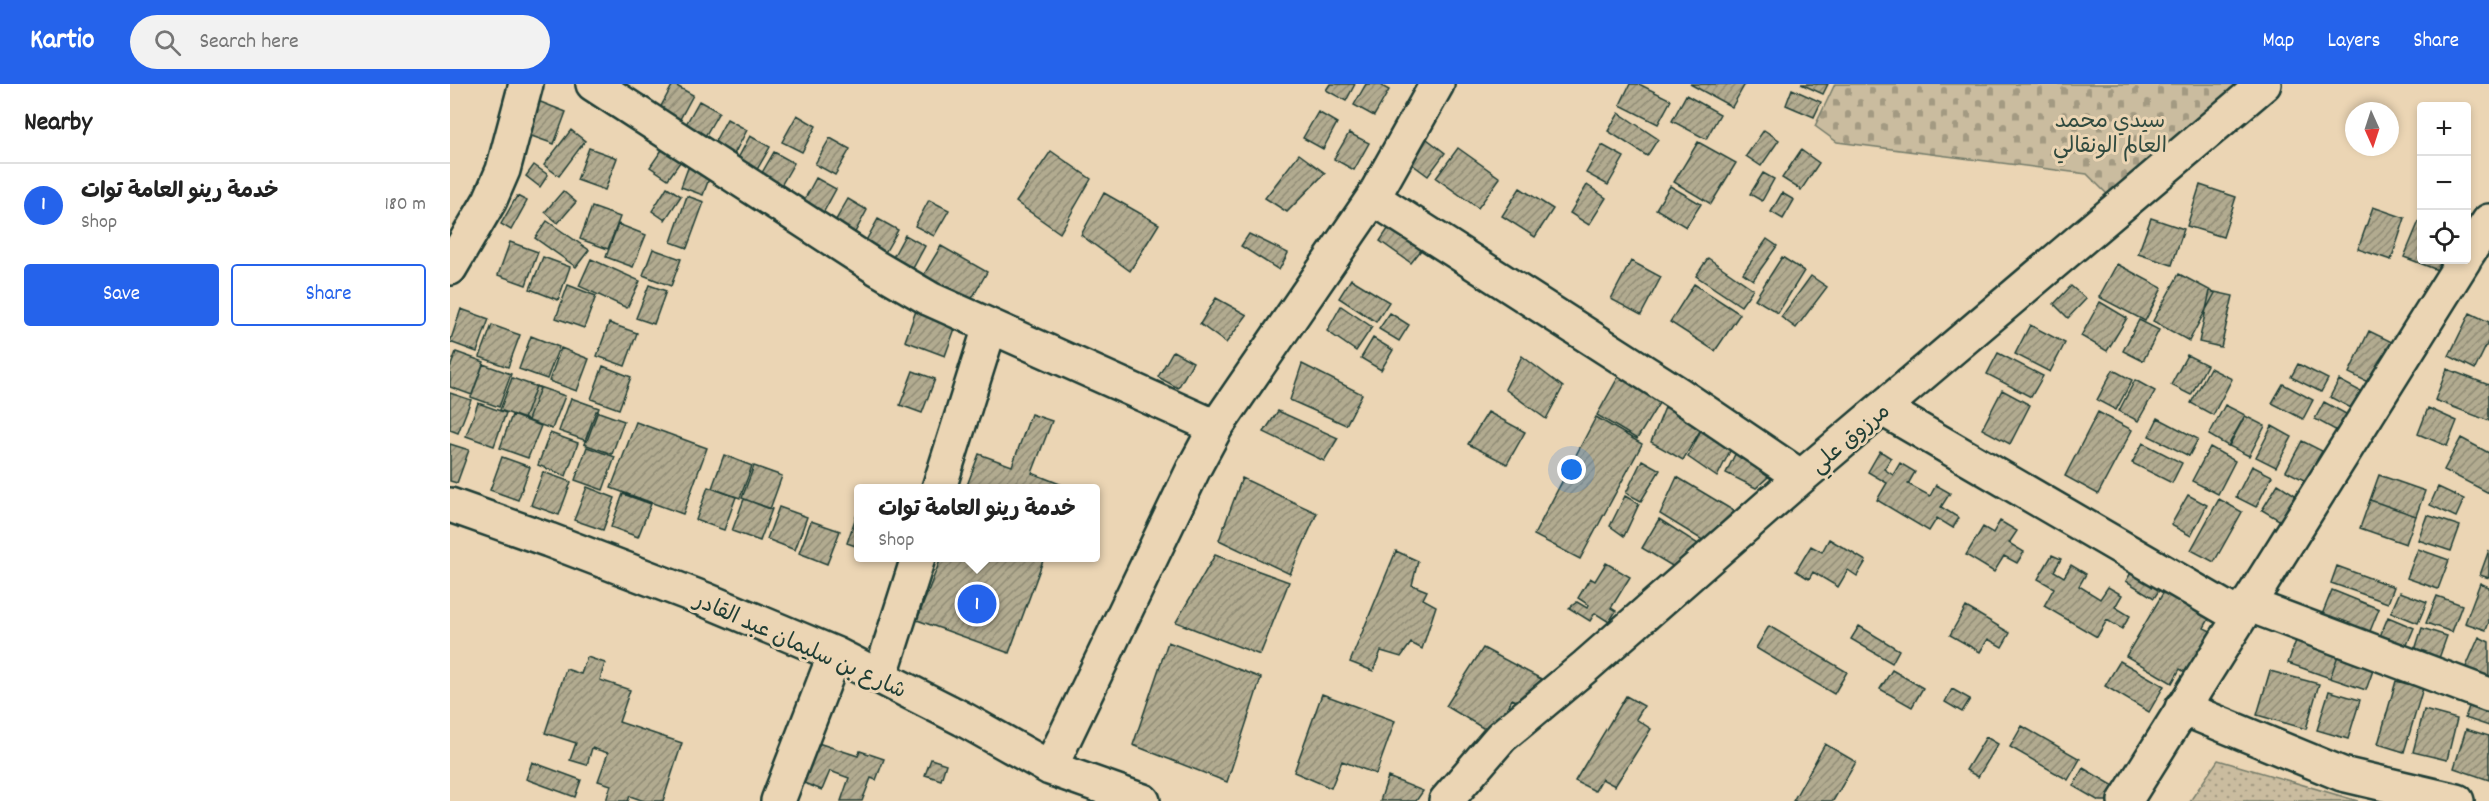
<!DOCTYPE html>
<meta charset="utf-8">
<style>
body{margin:0;font-family:Dekko,"Playpen Sans Arabic",sans-serif;background:#f2f2f2;color:#222}
.controls{position:absolute;right:18px;top:18px;display:grid;overflow:hidden;border-radius:6px;box-shadow:0 3px 9px #0003}
.controls button{width:54px;height:54px;display:grid;place-items:center;padding:0;border:0;border-bottom:2px solid #e0e0e0;background:#fff;color:#222;font:30px sans-serif}
.compass{position:absolute;left:1895px;top:18px;width:54px;height:54px;border-radius:50%;background:#fff;box-shadow:0 3px 9px #0003;rotate:177deg}
.you{position:absolute;left:1122px;top:386px;width:21px;height:21px;margin:-15px;border:4px solid #fff;border-radius:50%;background:#1a73e8;box-shadow:0 0 0 9px #1a73e833}
.badge{display:grid;place-items:center;width:39px;height:39px;border-radius:50%;background:#2563eb;color:#fff;font-size:20px;font-weight:700}
.pin{position:absolute;translate:-50% -50%;border:3px solid #fff;box-shadow:0 2px 6px #0006}
.popup{position:absolute;left:404px;top:400px;width:246px;height:78px;box-sizing:border-box;display:grid;place-content:center;border-radius:6px;background:#fff;filter:drop-shadow(0 2px 4px #0005);font-size:20px;white-space:nowrap;color:#767676}
.popup b{font-size:22px;color:#222}
.popup::after{content:'';position:absolute;left:50%;top:100%;margin-left:-12px;border:12px solid transparent;border-top-color:#fff}
.list{margin:0;padding:0;list-style:none}
h2{display:flex;justify-content:space-between;align-items:center;height:78px;margin:0;padding:0 24px;font-size:26px}
h2 small{font-size:20px;font-weight:400;color:#767676}
.list li{display:grid;grid-template-columns:39px 1fr auto;gap:18px;align-items:center;box-sizing:border-box;height:84px;padding:0 24px;border-top:2px solid #e0e0e0}
.list b{display:block;font-size:22px;white-space:nowrap}
.list p{margin:0;font-size:20px;white-space:nowrap;color:#767676}
.list em{font-size:20px;font-style:normal;color:#767676}
.actions{display:flex;gap:12px;padding:18px 24px}
.actions a{flex:1;padding:14px 0;border:2px solid #2563eb;border-radius:6px;text-align:center;font-size:21px;color:#2563eb}
.actions .main{background:#2563eb;color:#fff}
.icon{flex:none;width:33px;height:33px;fill:none;stroke:currentColor;stroke-width:2;stroke-linecap:round;stroke-linejoin:round}
.map{position:relative;flex:none;width:2039px;height:717px;overflow:hidden}
header{display:flex;align-items:center;gap:36px;box-sizing:border-box;height:84px;padding:0 30px;background:#2563eb;color:#fff}
header strong{font-size:28px}
nav{display:flex;gap:33px;margin-inline-start:auto;font-size:21px}
.search{width:420px;height:54px;background:#f2f2f2;display:flex;align-items:center;gap:15px;box-sizing:border-box;padding:0 21px;border-radius:33px;color:#767676;font-size:22px}
main{display:flex}
aside{flex:1;background:#fff}
.map>svg:first-child{display:block}
.grass{fill:url(#grass-dots);stroke:#747c6a;stroke-width:1.5}
.cemetery{fill:url(#cemetery-stones);stroke:#747c6a;stroke-width:1.5}
.building{fill:url(#building-hatch);stroke:#1f3d34;stroke-width:1.5}
.lines{fill:none;stroke-linecap:round;stroke-linejoin:round}
.minor-casing{stroke:#1f3d34;stroke-width:38}
.minor{stroke:#ebd5b4;stroke-width:33}
.labels{text-anchor:middle;stroke-width:6;stroke-linejoin:round;paint-order:stroke}
.park-label{font-size:22px;fill:#304a3f;stroke:#ebd5b4}
.street-label{font-size:22px;fill:#1f3d34;stroke:#ebd5b4}
</style>
<header>
<strong>Kartio</strong>
<div class="search"><svg class="icon" aria-label="search" viewBox="0 0 24 24"><circle cx="10" cy="10" r="6"/><path d="M15 15l6 6"/></svg>Search here</div>
<nav><a>Map</a><a>Layers</a><a>Share</a></nav>
</header>
<main>
<aside>
<h2>Nearby<small></small></h2>
<ul class="list">
<li><span class="badge">1</span><div><b>خدمة رينو العامة توات</b><p>Shop</p></div><em>180 m</em></li>
</ul>
<div class="actions"><a class="main">Save</a><a>Share</a></div>
</aside>
<div class="map">
<svg width="2039" height="717" viewBox="0 0 2039 717">
<defs>
<pattern id="grass-dots" width="8" height="8" patternUnits="userSpaceOnUse" patternTransform="scale(1.5)"><rect width="8" height="8" fill="#cabc9f"/><path d="M2 2h.1M6 6h.1" fill="none" stroke="#a39a82" stroke-width="1.8" stroke-linecap="round"/></pattern>
<pattern id="cemetery-stones" width="16" height="16" patternUnits="userSpaceOnUse" patternTransform="scale(1.5)"><rect width="16" height="16" fill="#cabc9f"/><path d="M2 7V4a2 2 0 0 1 4 0v3zM10 15v-3a2 2 0 0 1 4 0v3z" fill="#a39a82"/></pattern>
<pattern id="building-hatch" width="6" height="6" patternUnits="userSpaceOnUse" patternTransform="scale(1.5)"><rect width="6" height="6" fill="#b2ab90"/><path d="M-1 1l2-2M0 6l6-6M5 7l2-2" fill="none" stroke="#908c76"/></pattern>
</defs>
<rect width="100%" height="100%" fill="#ebd5b4"/>
<filter id="ink" filterUnits="userSpaceOnUse"><feTurbulence type="fractalNoise" baseFrequency=".0167" numOctaves="2"/><feDisplacementMap in="SourceGraphic" scale="12" xChannelSelector="R" yChannelSelector="G"/><feConvolveMatrix kernelMatrix="1 2 1 2 8 2 1 2 1" color-interpolation-filters="sRGB"/></filter>
<g filter="url(#ink)">
<path class="grass" d="M1768,676L1908,717H1740Z"/>
<path class="cemetery" d="M1385,0H1787L1659,112L1637,90L1387,58L1365,42Z"/>
<path class="building" d="M223,0L243,11L229,37L209,26Z
M880,0H905L896,17L876,6Z
M916,0H928L939,6L924,32L904,21Z
M1180,0H1189L1221,16L1208,40L1170,21Z
M1240,0H1295L1282,23Z
M1351,0H1378L1373,10Z
M1342,5L1371,18L1364,33L1336,21Z
M1236,11L1270,30L1256,55L1222,37Z
M88,17L116,28L104,60L76,50Z
M249,17L269,28L254,54L234,44Z
M868,28L887,39L873,65L853,54Z
M1169,29L1208,55L1197,72L1158,47Z
M347,31L366,42L352,68L332,58Z
M277,35L297,46L283,72L263,61Z
M121,46L135,57L109,92L94,81Z
M1314,46L1329,56L1311,82L1296,72Z
M968,48L995,69L978,92L951,72Z
M899,49L919,59L904,86L884,75Z
M300,52L320,63L305,89L286,78Z
M220,54L238,67L218,95L200,83Z
M380,54L400,65L385,91L365,80Z
M1248,58L1286,79L1261,120L1224,98Z
M1152,61L1174,73L1158,101L1136,89Z
M139,64L167,74L155,106L127,96Z
M1008,64L1050,94L1028,124L986,94Z
M1351,66L1369,79L1351,106L1332,94Z
M601,67L641,95L610,149L566,118Z
M324,68L344,79L329,105L309,94Z
M849,70L875,89L837,128L815,114Z
M242,73L264,81L253,111L231,103Z
M84,81L98,91L90,103L76,92Z
M1313,89L1324,95L1312,117L1300,110Z
M366,94L386,105L372,131L352,120Z
M1137,101L1156,114L1139,141L1120,129Z
M1750,101L1786,113L1773,153L1737,142Z
M1220,102L1251,120L1236,143L1206,125Z
M217,103L231,112L215,136L202,127Z
M1070,104L1103,125L1085,153L1052,132Z
M113,107L126,118L108,139L95,128Z
M654,109L709,140L680,187L631,151Z
M1332,109L1344,116L1333,135L1321,128Z
M67,112L77,117L61,146L51,140Z
M237,112L254,118L237,164L221,158Z
M398,115L417,126L403,152L383,141Z
M479,116L499,126L484,152L465,142Z
M142,123L170,133L158,165L130,155Z
M1923,123L1955,134L1941,176L1908,165Z
M1972,130V176H1995L1990,187L1954,173Z
M1701,134L1734,145L1722,181L1688,170Z
M428,135L448,146L433,172L413,162Z
M97,137L139,166L126,183L85,154Z
M168,140L196,151L183,183L156,173Z
M940,142L972,165L961,179L930,157Z
M799,150L838,169L829,186L791,162Z
M455,151L475,162L461,188L441,177Z
M1317,155L1327,162L1303,196L1293,189Z
M60,158L88,168L76,201L48,191Z
M491,162L537,188L513,230L467,202Z
M203,165L231,175L221,202L193,191Z
M93,173L120,183L108,216L80,205Z
M1332,173L1354,187L1328,229L1305,215Z
M1258,174L1303,205L1291,222L1246,192Z
M141,175L190,197L177,224L129,202Z
M1181,177L1211,193L1191,231L1161,215Z
M1667,180L1712,204L1695,237L1649,213Z
M1729,190L1765,209L1739,257L1703,237Z
M1361,192L1377,203L1346,244L1331,233Z
M901,195L939,218L926,238L889,214Z
M1244,200L1290,230L1265,267L1220,238Z
M118,201L146,212L134,244L106,234Z
M199,201L216,207L204,240L186,234Z
M1621,202L1636,215L1618,234L1604,220Z
M1760,207L1783,212L1771,263L1749,258Z
M766,214L797,231L776,259L750,240Z
M1650,218L1677,234L1657,267L1631,252Z
M891,222L922,243L906,267L877,247Z
M467,224L507,239L495,272L455,257Z
M11,225L39,235L27,268L0,258Z
M940,229L959,241L949,257L929,245Z
M2020,229L2039,238V256L2025,285L1999,272Z
M1689,236L1709,246L1693,277L1673,267Z
M159,239L187,249L175,282L147,272Z
M42,241L70,251L58,283L30,273Z
M1580,241L1615,259L1600,288L1565,270Z
M1919,247L1942,258L1922,300L1899,289Z
M81,252L109,263L97,295L69,285Z
M923,254L943,266L931,286L911,274Z
M111,264L139,275L127,307L99,297Z
M723,267L743,278L728,304L708,293Z
M6,268L34,278L22,311L0,303V284Z
M1548,269L1593,292L1581,313L1537,290Z
M1737,271L1757,281L1741,311L1721,301Z
M1072,272L1113,303L1096,335L1055,305Z
M33,280L61,290L49,323L21,313Z
M852,280L912,310L896,341L840,316Z
M1848,280L1878,295L1871,308L1841,293Z
M153,282L181,293L169,325L141,315Z
M1760,284L1782,295L1763,331L1741,319Z
M1997,285L2039,301V337L1985,316Z
M1663,286L1682,296L1666,326L1647,316Z
M463,287L485,295L472,329L450,321Z
M1170,290L1211,316L1187,355L1147,331Z
M62,294L90,304L78,336L50,326Z
M1685,296L1705,307L1688,337L1669,327Z
M1889,296L1912,308L1903,325L1880,313Z
M1833,300L1863,316L1853,335L1822,319Z
M86,302L115,312L102,345L74,335Z
M1552,306L1580,321L1560,360L1532,345Z
M0,309L21,316L8,349L0,346Z
M121,314L149,324L137,357L109,347Z
M1874,318L1898,331L1889,348L1865,335Z
M28,319L56,329L44,362L16,352Z
M1216,321L1254,340L1233,376L1201,358Z
M1775,321L1795,331L1778,362L1759,351Z
M1978,324L2007,337L1997,362L1968,350Z
M146,327L174,337L162,370L134,360Z
M828,327L888,354L874,377L814,348Z
M1038,328L1075,348L1057,380L1018,360Z
M1648,328L1682,346L1648,410L1615,392Z
M581,330L602,337L582,389L620,404H516L529,370L562,382Z
M62,331L91,342L78,374L50,364Z
M1795,332L1815,342L1799,372L1779,362Z
M1146,333L1192,360L1130,475L1084,451Z
M1708,334L1748,355L1739,372L1699,352Z
M186,338L257,364L233,430L161,404Z
M1254,340L1284,359L1267,393L1238,373Z
M1822,342L1842,353L1826,383L1806,373Z
M100,349L128,359L116,392L88,381Z
M2011,354L2039,369V409L1994,386Z
M1852,357L1872,367L1856,397L1836,387Z
M1693,359L1732,379L1722,399L1682,379Z
M0,360L19,366L7,399L0,397Z
M1289,362L1328,384L1306,404L1276,389Z
M137,363L165,373L153,406L125,396Z
M1760,363L1785,377L1768,410L1742,397Z
M1430,367L1441,374L1434,385L1443,391L1450,379L1465,388L1458,400L1480,412L1486,401L1500,409L1491,423L1509,434L1503,444L1487,434L1479,447L1427,416L1437,399L1418,388Z
M274,371L302,382L290,414L262,404Z
M52,373L80,383L68,416L40,406Z
M1192,376L1210,386L1191,417L1176,409Z
M304,382L332,392L320,425L292,414Z
M1802,382L1822,392L1806,423L1786,413Z
M93,388L121,398L109,431L81,421Z
M1929,391L1975,407L1966,432L1920,416Z
M1227,393L1289,430L1259,460L1210,430Z
M792,394L867,429L840,490L769,456Z
M1828,400L1850,414L1834,439L1812,426Z
M137,403L165,414L153,446L124,436Z
M258,403L286,413L274,446L246,436Z
M1988,403L2014,415L2006,433L1980,421Z
M173,410L201,420L188,453L161,443Z
M1738,411L1757,421L1741,452L1721,441Z
M1175,412L1189,420L1174,452L1160,442Z
M294,415L322,425L310,457L282,447Z
M1769,415L1792,428L1764,478L1741,466Z
M1920,416L1966,432L1956,460L1910,444Z
M329,423L357,433L345,466L317,455Z
M408,427V463L397,459Z
M1977,431L2010,442L2001,467L1968,456Z
M1209,435L1253,463L1229,486L1192,464Z
M361,437L390,447L377,480L349,469Z
M1550,437L1567,447L1559,459L1574,468L1567,479L1554,472L1544,488L1516,471L1533,443L1543,449Z
M1379,455L1416,477L1407,492L1398,486L1388,503L1363,488L1359,495L1346,487L1361,462L1372,468Z
M1968,465L1999,476L1988,505L1957,494Z
M2039,466V494L2030,491Z
M946,467L968,477L962,501L977,507L973,515L986,522L972,565L961,559L951,573L931,567L923,587L900,578Z
M765,471L839,498L810,571L726,538Z
M1602,471L1611,475L1604,487L1614,493L1621,481L1636,490L1629,502L1650,515L1658,503L1672,511L1665,523L1680,532L1672,545L1657,536L1647,553L1594,522L1604,504L1588,495Z
M491,474H594L559,569L467,536Z
M1156,479L1180,493L1161,524L1166,527L1159,538L1145,529L1140,537L1119,524L1127,518L1137,524L1139,521L1128,514L1140,494L1145,497Z
M1685,482L1714,499L1704,514L1676,497Z
M1887,482L1944,503L1938,519L1881,499Z
M1719,499L1764,526L1754,544L1763,548L1738,590L1730,585L1722,599L1676,572Z
M2030,499L2039,503V538L2036,546L2015,539Z
M1882,506L1929,525L1916,557L1869,538Z
M1950,508L1977,518L1968,539L1941,528Z
M1987,512L2012,521L2002,548L1976,539Z
M1516,523L1560,549L1552,563L1538,555L1530,568L1500,551Z
M1938,533L1964,544L1954,568L1928,557Z
M1319,542L1397,588L1384,610L1306,564Z
M1409,542L1449,566L1442,579L1401,555Z
M1972,544L1997,552L1988,577L1964,569Z
M1848,551L1890,566L1880,594L1838,579Z
M2029,553L2039,558V595L2015,585Z
M718,558L811,594L777,698L683,661Z
M1033,564L1095,597L1069,618L1062,615L1053,634L1038,647L996,622Z
M1890,566L1926,578L1916,606L1880,594Z
M137,573L155,579L150,596L180,606L169,638L232,659L213,717H194L180,712L178,717H156L161,701L148,697L158,669L142,664L137,681L120,676L126,659L95,649L116,585L131,590Z
M1670,577L1714,602L1699,628L1655,602Z
M1442,586L1473,604L1462,623L1430,605Z
M1820,587L1869,600L1856,645L1807,631Z
M1946,597L1973,604L1954,668L1928,660Z
M1502,605L1520,615L1512,628L1495,618Z
M1879,607L1910,616L1898,655L1867,646Z
M872,610L945,637L926,690L892,677L881,704L844,688Z
M1176,612L1194,622L1186,635L1201,645L1165,702L1152,695L1145,707L1125,697Z
M2021,617L2039,623V642L2015,634Z
M1974,626L2007,635L1997,676L1963,668Z
M1572,642L1630,675L1618,696L1560,663Z
M2016,645L2039,652V696L2004,684Z
M1536,653L1548,660L1528,693L1516,686Z
M368,659L408,672L410,667L434,675L426,696L421,694L412,717H391L399,694L380,687L372,706L354,699Z
M1375,660L1406,678L1383,717H1343Z
M481,675L496,680L491,696L475,691Z
M82,678L131,696L125,713L76,695Z
M1633,684L1671,706L1664,717H1649L1623,702Z
M938,693L973,707L966,717H930Z"/>
<g class="lines">
<g class="minor-casing">
<path id="minor" d="M143,0L427,184L480,215L766,343
M923,114L1230,311L1351,393
M2016,172L2039,137
M0,184L40,116L53,86L76,0
M1433,325L1789,532
M489,404L540,243
M0,421L99,456L256,516L385,570L513,635L600,684L693,717
M1797,520L2039,611
M430,593L468,474
M1732,624L1892,690L2007,717
M600,684L744,384L766,343L923,114L987,0
M328,717L385,570
M996,717L1051,653L1136,582L1351,393L1814,0
M1675,717L2014,176"/>
</g>
<use href="#minor" class="minor"/>
</g>
</g>
<g class="labels">
<g class="park-label">
<text x="1660" y="43">سيدي محمد<tspan x="1660" dy="25">العالم الونقالي</tspan></text>
</g>
<g class="street-label">
<text transform="translate(1399 353) rotate(-40)" y="8">مرزوق علي</text>
<text transform="translate(351 560) rotate(24)" y="8">شارع بن سليمان عبد القادر</text>
</g>
</g>
</svg>
<div class="controls">
<button>+</button>
<button>−</button>
<button><svg class="icon" aria-label="locate" viewBox="0 0 24 24"><circle cx="12" cy="12" r="6"/><path d="M12 2v4M12 18v4M2 12h4M18 12h4"/></svg></button>
</div>
<svg class="compass" viewBox="-18 -18 36 36"><path d="M0-13l5 13h-10z" fill="#e53935"/><path d="M0 13l5-13h-10z" fill="#767676"/></svg>
<div class="you"></div>
<div class="pin badge" style="left:527px;top:520px">1</div>
<div class="popup"><b>خدمة رينو العامة توات</b>Shop</div>
</div>
</main>
